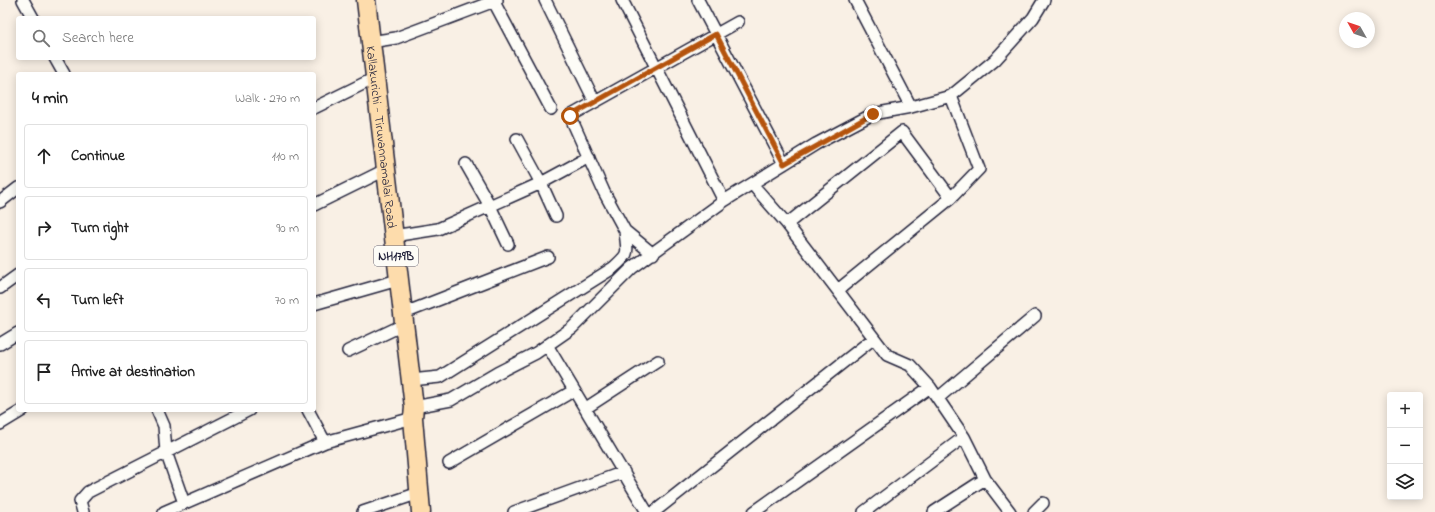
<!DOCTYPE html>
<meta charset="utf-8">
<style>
body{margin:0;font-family:"Indie Flower",sans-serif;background:#f6f6f6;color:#222}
.controls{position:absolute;right:12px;bottom:12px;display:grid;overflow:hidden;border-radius:4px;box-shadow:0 2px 10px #0003}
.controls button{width:36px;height:36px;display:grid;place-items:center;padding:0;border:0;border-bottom:1px solid #e0e0e0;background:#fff;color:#222;font:20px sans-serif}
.compass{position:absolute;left:1339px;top:12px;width:36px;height:36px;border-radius:50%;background:#fff;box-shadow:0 2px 10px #0003;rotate:310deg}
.stop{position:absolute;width:12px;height:12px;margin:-9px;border:3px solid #b45309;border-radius:50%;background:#fff}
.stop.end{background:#b45309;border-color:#fff;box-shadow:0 1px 4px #0008}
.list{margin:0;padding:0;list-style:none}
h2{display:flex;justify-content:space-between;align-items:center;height:52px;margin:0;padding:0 16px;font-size:17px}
h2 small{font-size:13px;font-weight:400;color:#767676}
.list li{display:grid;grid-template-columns:26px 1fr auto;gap:12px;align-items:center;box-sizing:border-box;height:64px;margin:0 8px 8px;padding:0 8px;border:1px solid #e0e0e0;border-radius:4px}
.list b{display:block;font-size:15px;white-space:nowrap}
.list em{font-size:13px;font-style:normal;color:#767676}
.icon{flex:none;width:22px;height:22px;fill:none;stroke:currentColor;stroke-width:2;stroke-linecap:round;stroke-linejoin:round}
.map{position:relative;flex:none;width:1435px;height:512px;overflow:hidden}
.search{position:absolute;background:#fff;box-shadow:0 2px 10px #0003;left:16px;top:16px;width:300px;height:44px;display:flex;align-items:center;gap:10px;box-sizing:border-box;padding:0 14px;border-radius:4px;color:#767676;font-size:15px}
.panel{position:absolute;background:#fff;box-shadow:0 2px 10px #0003;left:16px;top:72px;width:300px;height:340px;border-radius:4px}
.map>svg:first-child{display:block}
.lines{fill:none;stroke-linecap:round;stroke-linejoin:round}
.minor-casing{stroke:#22223b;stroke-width:14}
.trunk-casing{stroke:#22223b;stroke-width:21}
.minor{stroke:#fdfcf7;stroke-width:11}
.trunk{stroke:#fddcac;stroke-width:18}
.route{stroke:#b45309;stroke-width:5}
.labels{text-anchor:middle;stroke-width:4;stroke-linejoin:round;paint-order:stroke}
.shield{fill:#fdfcf7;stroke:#646373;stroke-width:1}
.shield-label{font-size:12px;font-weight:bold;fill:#22223b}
.street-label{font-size:13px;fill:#22223b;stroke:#fdfcf7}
</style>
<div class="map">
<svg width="1435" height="512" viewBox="0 0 1435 512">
<rect width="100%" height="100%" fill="#f9f0e5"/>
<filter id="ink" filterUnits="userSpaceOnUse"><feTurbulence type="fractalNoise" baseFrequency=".025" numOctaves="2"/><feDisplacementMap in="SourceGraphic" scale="8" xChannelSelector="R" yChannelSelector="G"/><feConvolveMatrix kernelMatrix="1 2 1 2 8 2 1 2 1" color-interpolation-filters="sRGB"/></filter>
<g filter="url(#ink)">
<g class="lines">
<g class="minor-casing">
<path id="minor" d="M23,0L33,18
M545,0L595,102
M622,0L724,201
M698,0L784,164
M855,0L911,107
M494,2L551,109
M370,42L396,38L497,0
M55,58L64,74
M314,108L375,78
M517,139L541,183L556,216
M466,164L490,206L508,244
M752,184L787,224L887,355L910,365L930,387L964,437L985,479L1010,512
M0,202L18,188
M314,205L385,170
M787,224L902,132L951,198
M393,236L438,229L541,183L589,157
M653,254L625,231L604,192L570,116L738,22
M0,288L18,275
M838,290L951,198L979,169L951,96
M314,304L398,280
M402,314L548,257
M0,344L18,333
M547,345L647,512
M348,351L403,325
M411,380L440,377L613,268C631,252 627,254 625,231
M938,398L1035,316
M414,407L451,400L497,373L536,353L572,328L632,268L724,201L816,144L873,114L911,107L951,96L995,60L1033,18L1044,0
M586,408L658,361
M157,410L164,426L166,452L184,503
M308,410L325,442
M0,424L23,410
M449,463L573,391
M83,512L80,501L88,492L249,410
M164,512L325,442L413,418
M363,512L419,493
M514,512L624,472
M654,512L874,338
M754,512L930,387
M864,512L964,437
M934,512L985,479
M1034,512L1043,503"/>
</g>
<g class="trunk-casing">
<g id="trunk">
<path id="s1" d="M366,0L414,407L413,418L421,512"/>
</g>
</g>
<use href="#minor" class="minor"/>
<use href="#trunk" class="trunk"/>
</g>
</g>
<g class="lines" filter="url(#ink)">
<path class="route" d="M570,116L716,34L784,164L873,114"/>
</g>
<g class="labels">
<rect class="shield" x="374" y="246" width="44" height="20" rx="3"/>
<g class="shield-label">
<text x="396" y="260">NH179B</text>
</g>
<g class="street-label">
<text dy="5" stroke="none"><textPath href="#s1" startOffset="138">Kallakurichi - Tiruvannamalai Road</textPath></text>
</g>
</g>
</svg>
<div class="controls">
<button>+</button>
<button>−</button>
<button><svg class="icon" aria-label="layers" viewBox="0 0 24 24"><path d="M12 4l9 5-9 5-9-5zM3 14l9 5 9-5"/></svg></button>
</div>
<svg class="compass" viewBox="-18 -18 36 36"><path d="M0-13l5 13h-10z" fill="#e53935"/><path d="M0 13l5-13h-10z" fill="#767676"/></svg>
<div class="stop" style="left:570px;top:116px"></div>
<div class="stop end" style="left:873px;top:114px"></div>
<div class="search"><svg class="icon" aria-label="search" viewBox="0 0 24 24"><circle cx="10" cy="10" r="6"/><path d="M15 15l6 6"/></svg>Search here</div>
<section class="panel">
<h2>4 min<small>Walk · 270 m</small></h2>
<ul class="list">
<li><svg class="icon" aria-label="ahead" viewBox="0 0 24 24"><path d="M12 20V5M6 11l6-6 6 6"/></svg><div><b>Continue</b></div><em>110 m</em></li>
<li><svg class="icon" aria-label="right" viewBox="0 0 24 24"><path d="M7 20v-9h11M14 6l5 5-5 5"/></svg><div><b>Turn right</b></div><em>90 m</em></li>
<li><svg class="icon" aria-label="left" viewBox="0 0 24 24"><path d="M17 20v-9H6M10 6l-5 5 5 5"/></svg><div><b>Turn left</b></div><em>70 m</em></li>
<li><svg class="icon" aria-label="arrive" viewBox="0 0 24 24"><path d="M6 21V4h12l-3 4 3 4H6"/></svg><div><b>Arrive at destination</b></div></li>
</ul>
</section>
</div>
